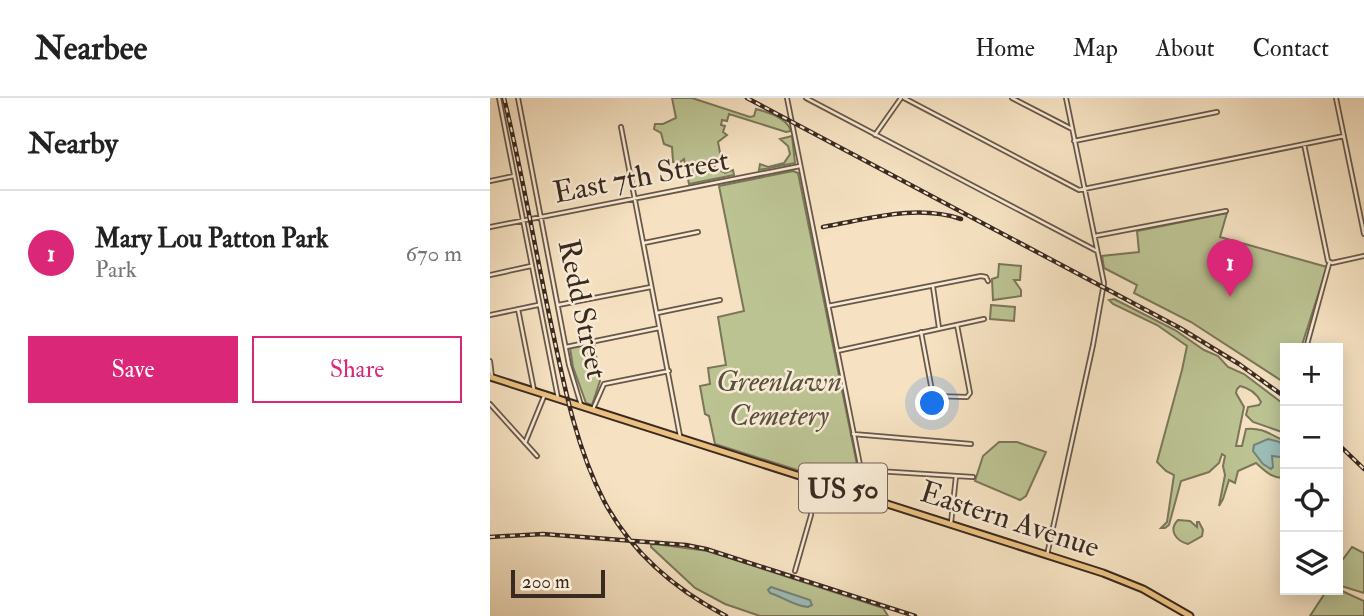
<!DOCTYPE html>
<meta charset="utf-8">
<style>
body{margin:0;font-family:"IM FELL Double Pica",serif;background:#f6f6f6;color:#222}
.controls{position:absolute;right:21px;bottom:21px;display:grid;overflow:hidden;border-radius:0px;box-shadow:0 4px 18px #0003}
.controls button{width:63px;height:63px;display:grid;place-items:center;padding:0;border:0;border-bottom:2px solid #e0e0e0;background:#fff;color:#222;font:35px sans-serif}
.scale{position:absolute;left:21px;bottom:18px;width:94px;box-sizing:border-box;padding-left:7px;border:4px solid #3a2921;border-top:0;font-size:19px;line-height:24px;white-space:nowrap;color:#3a2921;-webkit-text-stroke:5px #f9ecd7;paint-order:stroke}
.you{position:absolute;left:443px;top:306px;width:24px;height:24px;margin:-18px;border:5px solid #fff;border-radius:50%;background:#1a73e8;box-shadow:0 0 0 10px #1a73e833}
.badge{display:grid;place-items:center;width:46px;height:46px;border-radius:50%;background:#db2777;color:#fff;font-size:23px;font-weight:700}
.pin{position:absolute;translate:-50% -58px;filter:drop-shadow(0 2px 4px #0008)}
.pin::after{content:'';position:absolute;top:37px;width:24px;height:21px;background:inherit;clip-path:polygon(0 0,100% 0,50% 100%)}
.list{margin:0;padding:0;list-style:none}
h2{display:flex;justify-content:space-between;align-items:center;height:91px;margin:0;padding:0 28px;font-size:30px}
h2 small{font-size:23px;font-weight:400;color:#767676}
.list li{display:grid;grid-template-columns:46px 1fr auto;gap:21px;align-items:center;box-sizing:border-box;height:126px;padding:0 28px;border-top:2px solid #e0e0e0}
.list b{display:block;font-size:26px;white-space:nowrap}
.list p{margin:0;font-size:23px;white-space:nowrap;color:#767676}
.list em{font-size:23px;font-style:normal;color:#767676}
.actions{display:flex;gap:14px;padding:21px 28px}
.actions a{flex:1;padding:16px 0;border:2px solid #db2777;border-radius:0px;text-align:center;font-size:24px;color:#db2777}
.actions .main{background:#db2777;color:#fff}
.icon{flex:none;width:38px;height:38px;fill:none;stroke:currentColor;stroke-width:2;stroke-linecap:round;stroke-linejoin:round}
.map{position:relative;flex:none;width:874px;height:518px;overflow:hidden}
header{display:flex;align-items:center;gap:42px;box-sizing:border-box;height:98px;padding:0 35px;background:#fff;border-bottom:2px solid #e0e0e0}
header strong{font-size:33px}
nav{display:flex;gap:38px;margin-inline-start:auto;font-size:24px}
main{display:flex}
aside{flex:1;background:#fff}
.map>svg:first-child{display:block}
.green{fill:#bcc393;stroke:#7b765a;stroke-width:2}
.water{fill:#9dbdb7;stroke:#75827b;stroke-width:2}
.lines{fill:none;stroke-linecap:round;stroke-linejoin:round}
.street-casing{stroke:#695749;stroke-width:6}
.primary-casing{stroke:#3a2921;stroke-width:9}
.street{stroke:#f9ecd7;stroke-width:2.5}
.primary{stroke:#ebc181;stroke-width:5}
.rail-casing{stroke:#3a2921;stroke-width:4.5}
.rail{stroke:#f9ecd7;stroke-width:2;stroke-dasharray:5;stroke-linecap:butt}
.labels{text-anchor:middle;stroke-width:5;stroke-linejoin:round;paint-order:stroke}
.shield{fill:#f9ecd7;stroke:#736458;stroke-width:2}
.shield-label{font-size:28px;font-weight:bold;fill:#3a2921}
.street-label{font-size:30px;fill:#3a2921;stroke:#f9ecd7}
.park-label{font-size:30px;font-style:italic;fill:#5a503e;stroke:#f9ecd7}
</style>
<header>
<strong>Nearbee</strong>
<nav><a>Home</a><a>Map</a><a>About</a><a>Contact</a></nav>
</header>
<main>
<aside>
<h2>Nearby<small></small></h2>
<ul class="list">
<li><span class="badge">1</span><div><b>Mary Lou Patton Park</b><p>Park</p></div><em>670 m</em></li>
</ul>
<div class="actions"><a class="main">Save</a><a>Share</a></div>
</aside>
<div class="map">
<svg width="874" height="518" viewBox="0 0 874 518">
<rect width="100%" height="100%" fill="#f6e2c2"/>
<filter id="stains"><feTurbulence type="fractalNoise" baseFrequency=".00286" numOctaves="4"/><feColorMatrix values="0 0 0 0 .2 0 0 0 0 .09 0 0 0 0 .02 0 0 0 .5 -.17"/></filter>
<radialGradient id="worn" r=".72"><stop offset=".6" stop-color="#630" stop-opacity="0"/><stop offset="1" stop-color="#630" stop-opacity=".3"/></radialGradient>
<path class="green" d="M182,0H202L260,19L264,18L266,11C278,14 297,20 301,33L296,34L239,16L237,23L232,22L231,27L235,28L233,34L237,37L228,44L231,60L224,69L235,75L243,72L244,77L199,86L194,61L189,65L183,64L182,49L174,46L171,35L164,31L165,26H173L186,20Z
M302,38L305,65L269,72L270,66L278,69L294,65L300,56L298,48L290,41Z
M303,73L308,75L372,391L370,392L225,346L219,318L215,316L210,288L220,286L218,270L236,267L228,219L254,213L229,88Z
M737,115L730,139L837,169L811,250H795V285L701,224L644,195L647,187L614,170L612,158L649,154L647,133Z
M509,166L531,168L530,182H524L531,192V198L503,202L502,181L508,179Z
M624,201L685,232L714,252L728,258L738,269L754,276L795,307V335L763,324L756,317L758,309L769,307L771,304C767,296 759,290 750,288L747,291L746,295L754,309L746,348H752L756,331C772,329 781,337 795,343V380C781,380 775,373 766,365L748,373L745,385L739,382L733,401L729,408L735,377L733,368L735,358L732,356L729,365L719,374L691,383L679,427L675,430H671L677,424L684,377L676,373L667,364L692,272L697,248L667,227L623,206L619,202Z
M501,207L525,209L524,223L500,221Z
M104,245L110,283L102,307L96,305L83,269L80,250Z
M509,344H527L556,354L536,398L530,402L485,383L493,358Z
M688,422L700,423L707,429V424H709L713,432L712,438L698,446C686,443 678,432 688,422Z
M165,446L218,453L393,510L398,518H270L235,506L205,490L161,449V447Z
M862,449L874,455V495L848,487V468Z
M837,492H850L874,503V518H820Z"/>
<path class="water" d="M778,341L790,344L794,356L790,359L782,358L783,369L781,371L773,366L763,353L764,347Z
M281,489L320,502L322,507L318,509C304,508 293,499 280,495L278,492Z"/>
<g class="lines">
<g class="street-casing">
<path id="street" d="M9,0L68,300
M28,0L79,267L91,307
M297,0L376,397
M316,0L607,153
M414,0L589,92L854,38
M522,0L582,31
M846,0L874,136
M131,29L190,338
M385,37L411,0
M584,43L727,14
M814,46L838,163L842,165L874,158
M0,83L24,78
M0,129L310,68
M605,138L736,113
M154,145L208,134
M0,177L41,168
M443,189L449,230
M68,207L161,189
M338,208L491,178L496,179L498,183
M28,211L44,292
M167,215L230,202
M0,217L48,207
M431,234L443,298L477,299L480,295L467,227
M76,249L169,230
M816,250L839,166
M347,253L494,221
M0,263L2,279
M0,306L47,358
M103,311L114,286L179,273
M363,336L481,346
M35,345L55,296
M371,372L483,379
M461,425L466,378
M557,457L603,247L614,185L576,0
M305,473L321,417V402L326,385"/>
</g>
<g class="primary-casing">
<path id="primary" d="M0,279L613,475L653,491L700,518"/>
</g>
<use href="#street" class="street"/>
<use href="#primary" class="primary"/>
<g class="rail-casing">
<path id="rail" d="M14,0C33,78 46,157 63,235C75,292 87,351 114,403C141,454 186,492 236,518
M257,0L690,230L749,266L795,299
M333,129C379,121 426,106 471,121
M848,346L874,371
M0,439L53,436L196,447L216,451L425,518"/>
</g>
<use href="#rail" class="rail"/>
</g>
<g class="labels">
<rect class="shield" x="309" y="365.5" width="88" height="49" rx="5"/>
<g class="shield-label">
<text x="353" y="400">US 50</text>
</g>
<g class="street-label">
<text transform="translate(151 78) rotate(-11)" y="10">East 7th Street</text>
<text transform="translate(93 211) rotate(78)" y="10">Redd Street</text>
<text transform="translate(520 421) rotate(18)" y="10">Eastern Avenue</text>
</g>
<g class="park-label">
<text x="289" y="293">Greenlawn<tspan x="289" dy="34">Cemetery</tspan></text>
</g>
</g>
<rect width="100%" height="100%" filter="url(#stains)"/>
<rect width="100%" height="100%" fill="url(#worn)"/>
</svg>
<div class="controls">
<button>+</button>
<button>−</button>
<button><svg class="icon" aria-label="locate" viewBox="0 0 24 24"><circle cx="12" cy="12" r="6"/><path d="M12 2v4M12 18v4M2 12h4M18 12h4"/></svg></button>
<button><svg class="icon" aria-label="layers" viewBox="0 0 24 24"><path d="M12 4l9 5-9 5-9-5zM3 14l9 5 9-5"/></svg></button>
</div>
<div class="scale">200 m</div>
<div class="you"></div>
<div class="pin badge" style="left:740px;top:199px">1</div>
</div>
</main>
